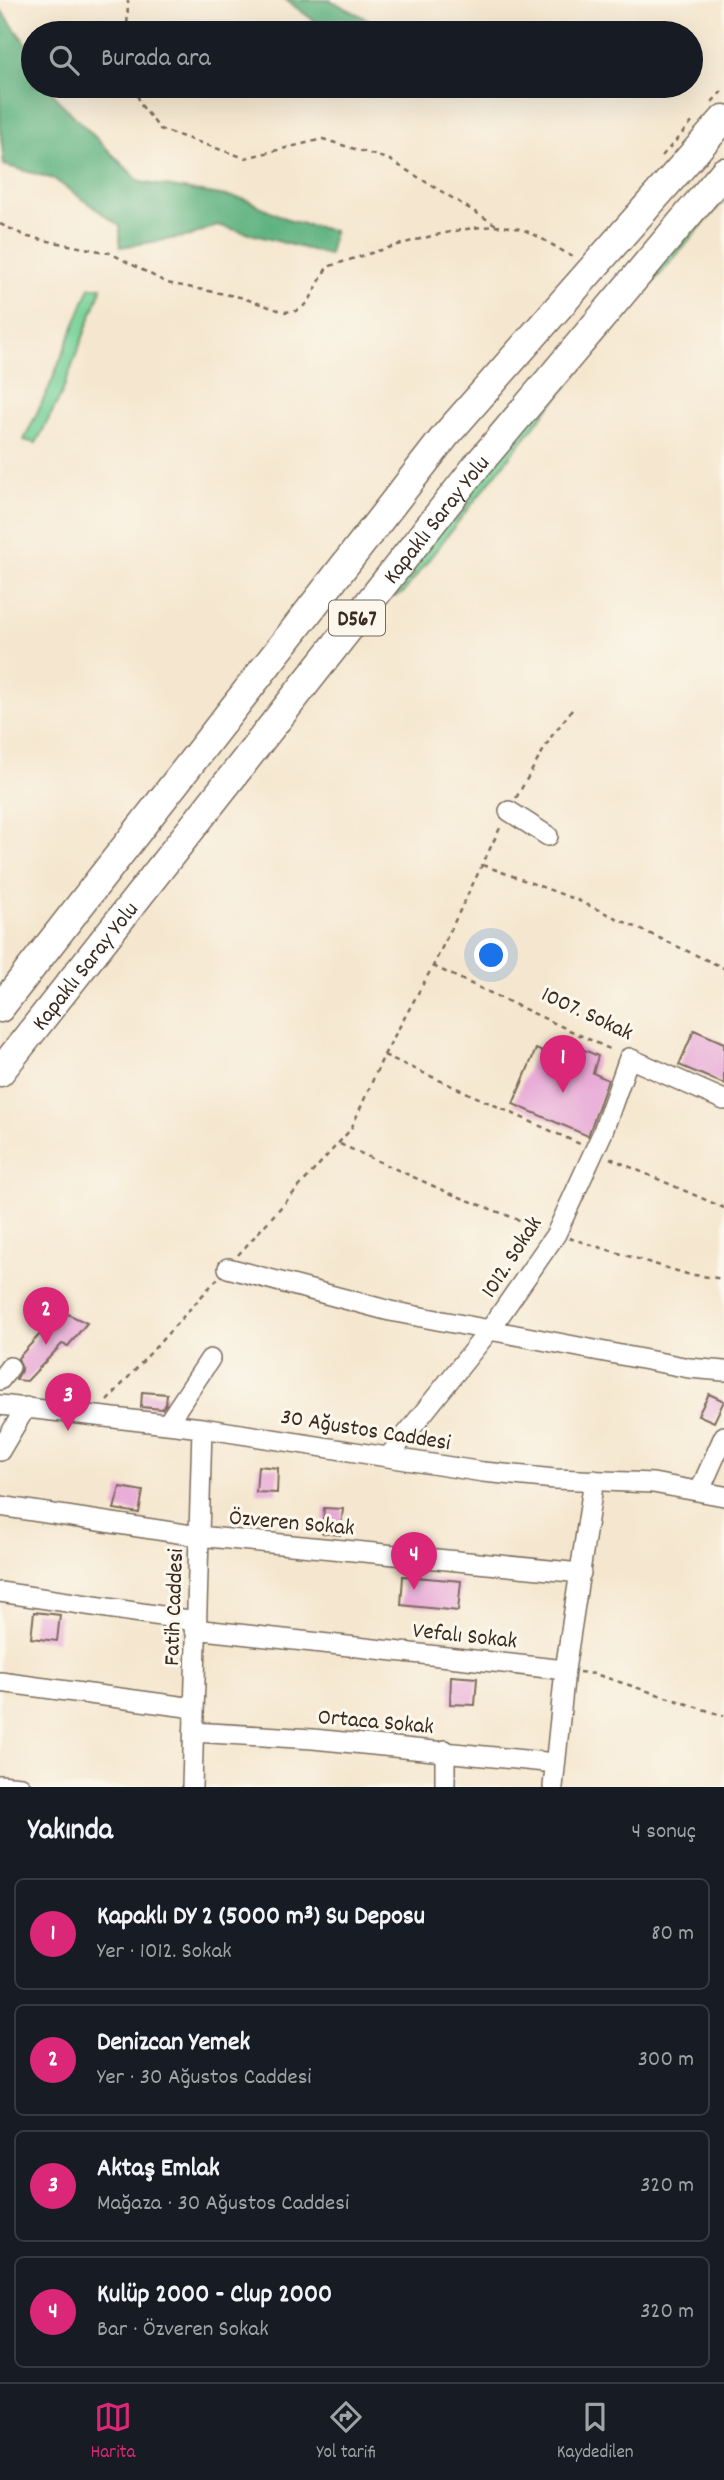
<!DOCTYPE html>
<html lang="tr">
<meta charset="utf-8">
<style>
body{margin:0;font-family:Dekko,sans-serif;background:#20242c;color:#f1f3f6}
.you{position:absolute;left:492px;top:956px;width:24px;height:24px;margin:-18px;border:5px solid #fff;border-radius:50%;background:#1a73e8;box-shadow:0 0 0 10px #1a73e833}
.badge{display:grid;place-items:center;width:46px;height:46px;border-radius:50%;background:#db2777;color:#fff;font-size:23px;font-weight:700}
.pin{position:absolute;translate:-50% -58px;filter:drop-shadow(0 2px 4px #0008)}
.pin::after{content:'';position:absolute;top:37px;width:24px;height:21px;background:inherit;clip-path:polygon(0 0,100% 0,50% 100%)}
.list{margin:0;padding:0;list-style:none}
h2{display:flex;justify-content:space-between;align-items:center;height:91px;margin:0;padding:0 28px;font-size:30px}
h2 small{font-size:23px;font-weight:400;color:#9ea1a6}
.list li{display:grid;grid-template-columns:46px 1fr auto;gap:21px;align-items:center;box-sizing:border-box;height:112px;margin:0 14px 14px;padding:0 14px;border:2px solid #363941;border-radius:10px}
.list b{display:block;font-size:26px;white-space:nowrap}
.list p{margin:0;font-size:23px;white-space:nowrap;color:#9ea1a6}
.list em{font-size:23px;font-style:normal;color:#9ea1a6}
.icon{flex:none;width:38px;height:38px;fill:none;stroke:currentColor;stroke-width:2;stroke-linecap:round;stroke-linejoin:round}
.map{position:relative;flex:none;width:724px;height:1787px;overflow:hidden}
.search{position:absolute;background:#171b24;box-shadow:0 7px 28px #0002;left:21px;right:21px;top:21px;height:77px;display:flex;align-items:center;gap:18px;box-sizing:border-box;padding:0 24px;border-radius:38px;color:#9ea1a6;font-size:26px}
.sheet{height:595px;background:#171b24}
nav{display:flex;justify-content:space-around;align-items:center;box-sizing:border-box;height:98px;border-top:2px solid #363941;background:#171b24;font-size:19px;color:#9ea1a6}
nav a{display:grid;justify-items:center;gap:4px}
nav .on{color:#db2777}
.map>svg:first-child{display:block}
.green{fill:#77d198;stroke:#597e5b;stroke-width:2}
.forest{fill:#61b380;stroke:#4e6e4f;stroke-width:2}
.building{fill:#e8aad7}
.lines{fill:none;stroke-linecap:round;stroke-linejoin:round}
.minor-casing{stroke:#7c6c5c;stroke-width:22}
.highway-casing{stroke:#7c6c5c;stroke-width:31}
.path{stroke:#7c6c5c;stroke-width:2.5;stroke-dasharray:5 5;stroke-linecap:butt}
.minor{stroke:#fff;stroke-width:19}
.highway{stroke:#fff;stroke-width:28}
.labels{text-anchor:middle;stroke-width:6;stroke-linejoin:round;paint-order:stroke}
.shield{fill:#fbf7ec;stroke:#75685c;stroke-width:2}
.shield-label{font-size:21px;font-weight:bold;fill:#3b2a1e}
.street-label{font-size:23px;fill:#3b2a1e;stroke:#fbf7ec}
</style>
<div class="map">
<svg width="724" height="1787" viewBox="0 0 724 1787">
<rect width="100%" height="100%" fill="#fbf7ec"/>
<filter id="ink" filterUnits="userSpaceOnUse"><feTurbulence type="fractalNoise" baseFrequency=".0143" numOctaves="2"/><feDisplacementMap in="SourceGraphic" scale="14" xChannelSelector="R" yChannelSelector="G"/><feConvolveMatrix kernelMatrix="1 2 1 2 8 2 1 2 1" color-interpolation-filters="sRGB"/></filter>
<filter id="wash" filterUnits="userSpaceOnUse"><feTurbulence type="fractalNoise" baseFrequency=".00686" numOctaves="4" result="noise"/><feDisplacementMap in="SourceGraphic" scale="28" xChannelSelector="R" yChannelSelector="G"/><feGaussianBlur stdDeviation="1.57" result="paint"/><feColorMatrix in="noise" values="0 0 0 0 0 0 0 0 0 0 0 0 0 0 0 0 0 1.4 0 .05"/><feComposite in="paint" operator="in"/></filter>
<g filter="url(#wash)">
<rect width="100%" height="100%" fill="#f5e7cf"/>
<path class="green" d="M724,184V200C612,328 506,458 403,593L388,599L343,641Z
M90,287H102L61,395L36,443L24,440L49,388Z"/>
<path class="forest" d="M286,0H330L394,33H331Z
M0,9L33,53V86H50L57,99L140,182L245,199L291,221L334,231L329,255L217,225L190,236L120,247V226L54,179L4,165L0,127Z"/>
<g id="blocks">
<path class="building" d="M694,1030L724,1043V1084L679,1065Z
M571,1044L598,1056L593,1073L608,1080L588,1136L513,1104L536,1049L561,1060Z
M55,1308L87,1323L68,1346L62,1344L27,1381L16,1380L22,1369L18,1358L54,1319L49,1315Z
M142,1392L167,1394L166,1404L162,1409L141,1407Z
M709,1394L724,1401L714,1422L698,1415Z
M258,1466L278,1468L277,1493L256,1492Z
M120,1487L143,1491L139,1513L114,1509Z
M324,1508L343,1509L340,1535L322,1533Z
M403,1576L461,1581L458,1611L401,1605Z
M34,1612L60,1615L57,1641L31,1638Z
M451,1676L477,1678L475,1705L450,1704Z"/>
</g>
</g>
<g filter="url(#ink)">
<use href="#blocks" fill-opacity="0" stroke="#7c6c5c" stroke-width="2"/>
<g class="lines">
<g class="minor-casing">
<path id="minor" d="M509,811L548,836
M228,1268L390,1311L689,1368L724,1371
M0,1380L10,1367
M0,1405L202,1428L483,1472L555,1479L653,1483L724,1496
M167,1424L210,1359
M0,1451L26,1407
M389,1456L491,1328L556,1234L602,1134L629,1058L724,1100
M700,1490L724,1436
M0,1506L198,1536L581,1573
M0,1592L195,1621
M194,1629L565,1670
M0,1682L194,1708
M193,1732L313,1739L555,1763
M0,1785L21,1787
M192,1787L202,1428
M445,1787V1750
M553,1787L565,1670L594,1480"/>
</g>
<g class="highway-casing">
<g id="highway">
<path d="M0,1008L446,435L724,119"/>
<path id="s1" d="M0,1072L475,468L724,172"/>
</g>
</g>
<path class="path" d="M127,33L128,0
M134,86L141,105L160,129L245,158L323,139L390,160L498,226
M712,102L724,89
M662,156L695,119
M0,224L28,237L110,253L167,283L240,297L284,312L296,311L308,303L327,267C372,253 472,218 516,228C535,232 556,248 573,257
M516,798L551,737L572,710
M483,865L577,900L724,968
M433,966L614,1051
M384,1055L582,1145
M340,1144L449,1193L540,1228
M610,1158L724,1208
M569,1238L687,1274L724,1279
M238,1255L351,1129L384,1055L433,966L501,826
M107,1401L218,1278
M579,1672L595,1674L724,1716"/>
<use href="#minor" class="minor"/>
<use href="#highway" class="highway"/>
</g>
</g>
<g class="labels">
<rect class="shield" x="329" y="600.5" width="56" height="35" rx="5"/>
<g class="shield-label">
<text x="357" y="625">D567</text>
</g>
<g class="street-label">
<text dy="8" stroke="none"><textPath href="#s1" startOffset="704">Kapaklı Saray Yolu</textPath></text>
<text dy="8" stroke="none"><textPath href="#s1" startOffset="136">Kapaklı Saray Yolu</textPath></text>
<text transform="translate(588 1012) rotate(25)" y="8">1007. Sokak</text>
<text transform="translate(510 1256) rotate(-57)" y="8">1012. Sokak</text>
<text transform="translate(366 1428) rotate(9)" y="8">30 Ağustos Caddesi</text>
<text transform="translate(292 1521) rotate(5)" y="8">Özveren Sokak</text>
<text transform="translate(172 1607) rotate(-88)" y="8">Fatih Caddesi</text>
<text transform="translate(465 1634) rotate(6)" y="8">Vefalı Sokak</text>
<text transform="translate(376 1720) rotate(5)" y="8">Ortaca Sokak</text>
</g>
</g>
</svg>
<div class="you"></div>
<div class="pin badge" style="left:563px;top:1093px">1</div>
<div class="pin badge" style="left:46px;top:1345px">2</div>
<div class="pin badge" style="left:68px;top:1431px">3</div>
<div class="pin badge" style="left:414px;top:1590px">4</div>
<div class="search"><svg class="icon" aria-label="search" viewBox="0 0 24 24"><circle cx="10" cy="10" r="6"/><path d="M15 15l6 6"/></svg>Burada ara</div>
</div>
<section class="sheet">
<h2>Yakında<small>4 sonuç</small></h2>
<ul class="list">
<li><span class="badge">1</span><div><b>Kapaklı DY 2 (5000 m³) Su Deposu</b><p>Yer · 1012. Sokak</p></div><em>80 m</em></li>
<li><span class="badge">2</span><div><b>Denizcan Yemek</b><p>Yer · 30 Ağustos Caddesi</p></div><em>300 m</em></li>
<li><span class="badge">3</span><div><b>Aktaş Emlak</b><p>Mağaza · 30 Ağustos Caddesi</p></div><em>320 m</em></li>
<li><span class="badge">4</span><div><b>Kulüp 2000 - Clup 2000</b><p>Bar · Özveren Sokak</p></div><em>320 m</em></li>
</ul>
</section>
<nav>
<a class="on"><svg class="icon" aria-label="map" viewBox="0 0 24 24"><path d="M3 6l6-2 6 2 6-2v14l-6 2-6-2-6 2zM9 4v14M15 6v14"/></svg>Harita</a>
<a><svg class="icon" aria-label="directions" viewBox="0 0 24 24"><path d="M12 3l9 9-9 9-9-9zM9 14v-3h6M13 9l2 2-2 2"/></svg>Yol tarifi</a>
<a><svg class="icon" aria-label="saved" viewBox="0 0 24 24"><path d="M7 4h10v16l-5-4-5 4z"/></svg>Kaydedilen</a>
</nav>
